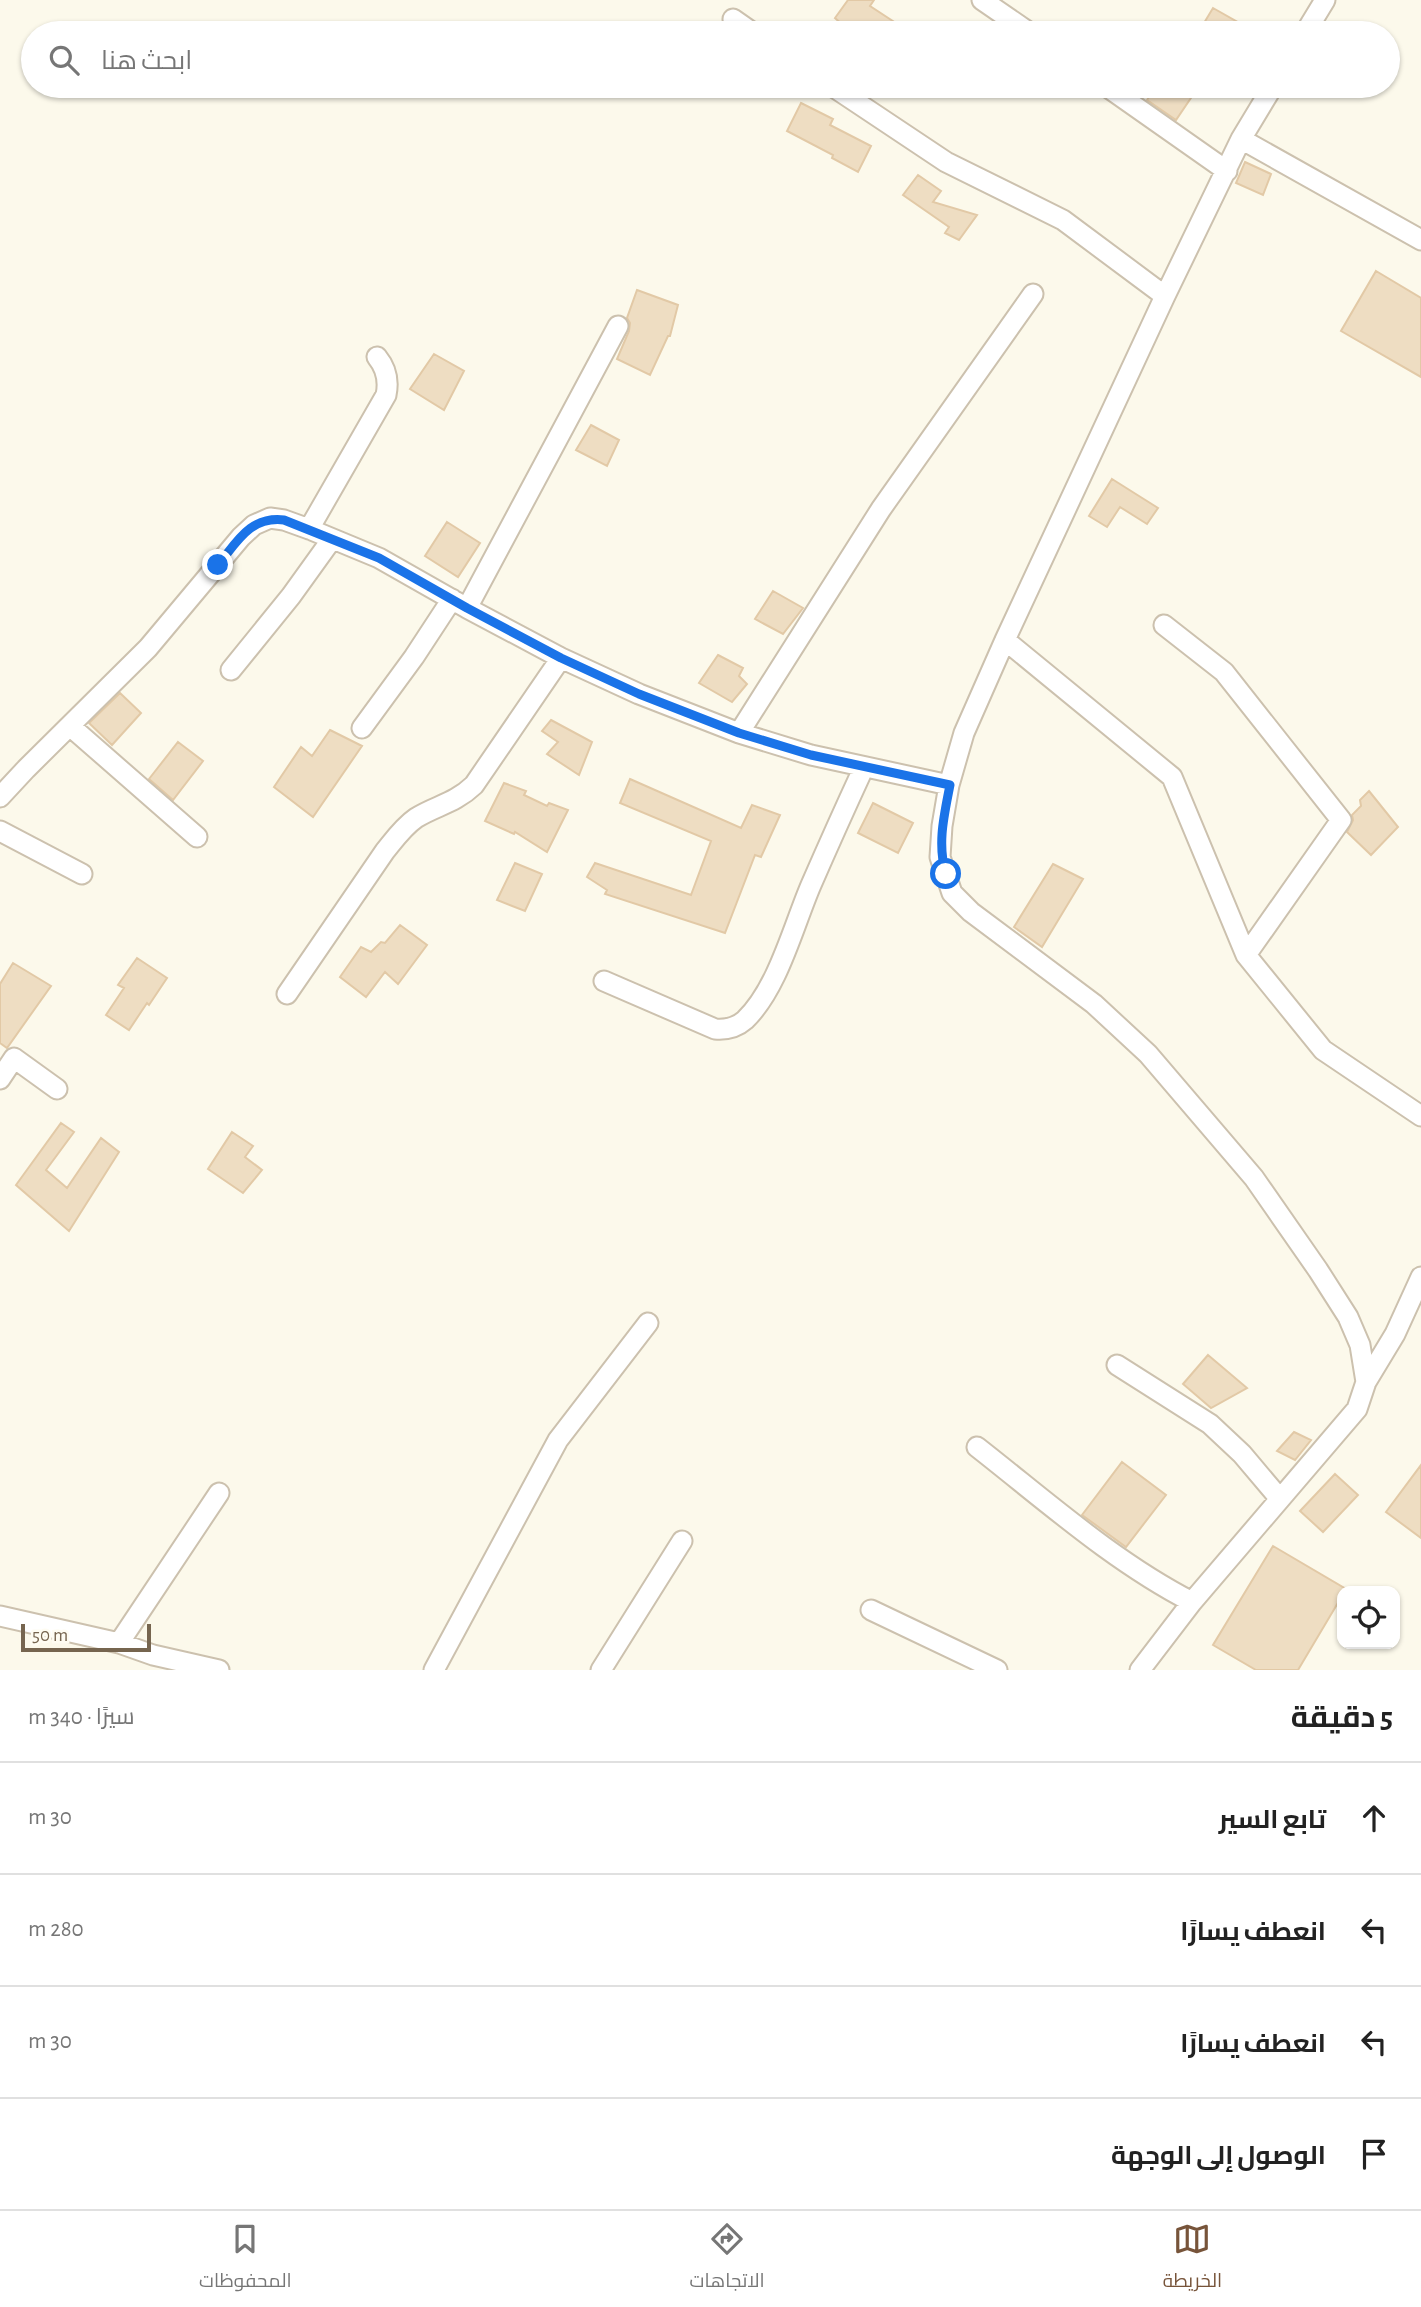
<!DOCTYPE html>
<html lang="ar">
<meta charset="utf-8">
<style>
body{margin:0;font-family:"Alegreya Sans",Cairo,sans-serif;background:#f6f6f6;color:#222;direction:rtl}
.controls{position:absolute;right:21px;bottom:21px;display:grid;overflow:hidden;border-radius:14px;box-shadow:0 2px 5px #0004}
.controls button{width:63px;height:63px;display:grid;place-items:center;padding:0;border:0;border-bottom:2px solid #e0e0e0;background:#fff;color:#222;font:35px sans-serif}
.scale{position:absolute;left:21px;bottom:18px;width:130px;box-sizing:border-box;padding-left:7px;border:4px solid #76654f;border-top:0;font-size:19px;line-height:24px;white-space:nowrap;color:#76654f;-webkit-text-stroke:5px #fefcf2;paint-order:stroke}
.stop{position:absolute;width:21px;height:21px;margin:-16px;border:5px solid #1a73e8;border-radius:50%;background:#fff}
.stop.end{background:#1a73e8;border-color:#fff;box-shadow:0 2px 7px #0008}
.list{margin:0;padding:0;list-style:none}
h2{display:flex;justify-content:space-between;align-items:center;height:91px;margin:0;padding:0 28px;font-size:30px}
h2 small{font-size:23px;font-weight:400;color:#767676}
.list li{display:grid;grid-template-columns:46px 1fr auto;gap:21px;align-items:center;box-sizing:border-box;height:112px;padding:0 28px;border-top:2px solid #e0e0e0}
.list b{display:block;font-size:26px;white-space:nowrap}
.list em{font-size:23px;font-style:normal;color:#767676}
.icon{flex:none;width:38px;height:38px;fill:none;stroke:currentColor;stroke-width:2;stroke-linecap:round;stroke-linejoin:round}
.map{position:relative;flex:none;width:1421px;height:1670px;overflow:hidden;direction:ltr}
.search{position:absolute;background:#fff;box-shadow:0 2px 5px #0004;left:21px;right:21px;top:21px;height:77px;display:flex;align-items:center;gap:18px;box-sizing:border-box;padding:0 24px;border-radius:38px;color:#767676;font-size:26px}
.sheet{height:539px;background:#fff}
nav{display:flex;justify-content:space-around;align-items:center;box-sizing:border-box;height:98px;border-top:2px solid #e0e0e0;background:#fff;font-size:19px;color:#767676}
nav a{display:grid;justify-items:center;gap:4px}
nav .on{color:#77543a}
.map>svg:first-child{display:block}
.building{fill:#eeddc2;stroke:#e2c9a6;stroke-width:2}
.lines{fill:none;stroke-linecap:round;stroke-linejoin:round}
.minor-casing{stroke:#ccc1ae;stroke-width:23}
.path{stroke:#d5c3a7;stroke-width:3.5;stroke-dasharray:2 5;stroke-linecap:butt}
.minor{stroke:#fff;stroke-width:19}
.route{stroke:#1a73e8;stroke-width:9}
</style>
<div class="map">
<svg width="1421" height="1670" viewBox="0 0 1421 1670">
<rect width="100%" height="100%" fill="#fcf9eb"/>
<path class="building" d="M848,0H874L870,6L911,33H864L856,28L852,33L835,18Z
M1213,8L1241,24L1236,33H1198Z
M1157,86H1199L1176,120L1147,100Z
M801,103L833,119L830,125L871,146L858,172L832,158L833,155L787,131Z
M1245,162L1271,174L1263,195L1236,183Z
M918,175L941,191L933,202L977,215L959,240L945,233L949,227L903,195Z
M1376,271L1421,298V377L1341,331Z
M637,290L678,305L670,336H668L650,375L617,359L629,331L630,323L627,318Z
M434,354L464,371L444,410L410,389Z
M591,425L619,440L607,466L576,450Z
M1112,479L1158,508L1147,524L1120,507L1107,527L1089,516Z
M447,522L480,543L458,577L425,556Z
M773,591L803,608L783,634L755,619Z
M718,655L743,668L739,676L747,684L732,702L699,683Z
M120,693L141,713L112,745L89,723Z
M551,720L592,742L579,775L547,754L558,742L542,731Z
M330,730L362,746L313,817L274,787L301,747L312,756Z
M178,742L203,761L173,800L149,779Z
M630,779L741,828L752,805L780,815L761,857L755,855L725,933L605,894L607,890L587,877L595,863L691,895L711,841L620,803Z
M504,783L526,791L524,795L547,806L549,803L568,810L547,852L515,832L514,834L485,821Z
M1369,791L1398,827L1371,855L1347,832L1353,820L1352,815L1361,806L1360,800Z
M873,803L913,823L898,853L858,833Z
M515,863L542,874L525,911L497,900Z
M1053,864L1083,879L1042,947L1014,927Z
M400,925L427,945L398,984L385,972L366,997L340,977L361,947L371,952L381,942L385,943Z
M137,958L167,978L149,1005L147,1003L129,1030L106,1015L124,988L118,985Z
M13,963L51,986L7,1048L0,1043V984Z
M61,1123L74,1132L46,1170L67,1188L101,1138L119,1152L69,1231L16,1185Z
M232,1132L253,1146L245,1157L262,1170L243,1193L208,1169Z
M1208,1355L1247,1388L1211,1408L1183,1384Z
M1294,1432L1311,1440L1295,1460L1277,1451Z
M1122,1462L1166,1495L1126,1547L1082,1515Z
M1421,1465V1538L1386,1512Z
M1335,1474L1358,1495L1323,1532L1300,1511Z
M1273,1546L1346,1589L1342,1591V1596L1298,1670H1256L1213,1645Z"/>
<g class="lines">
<g class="minor-casing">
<path id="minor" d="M982,0L1030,33
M733,19L753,33
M1305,33L1325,0
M832,86L946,162L1063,220L1165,296
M1106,86L1227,171
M1241,139L1421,240
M309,529L386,395C389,381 386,368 377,357
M467,608L618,326
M1164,625L1224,672L1341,820L1246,955
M1005,640L1172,777L1246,955L1323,1050L1421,1116
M231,670L291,596L332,539
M70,726L197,837
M362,728L414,657L452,599
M739,733L881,509L1033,294
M0,797L26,769L148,648L241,537L254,525L270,518L284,520L309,529L379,558L467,608L561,658L639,694L739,733L811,755L949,785
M0,831L82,874
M604,981L715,1029C726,1030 736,1028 745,1020C778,988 793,927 811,885C828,846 846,806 864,767
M287,994L385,851C394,840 403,827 416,818C437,805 454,804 474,785L561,658
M0,1079L14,1058L57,1089
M1117,1365L1210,1424L1242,1454L1280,1499
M1366,1382L1395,1334L1421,1277
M977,1447C1046,1501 1114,1562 1192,1602
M871,1610L997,1670
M0,1616L119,1643L153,1655L219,1670
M119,1643L219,1493
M434,1670L558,1440L648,1323
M601,1670L682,1541
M1140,1670L1192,1602L1357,1409L1366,1382L1360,1345L1348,1317L1318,1270L1254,1178L1148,1054L1094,1004L971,912L952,893L940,857L942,826L949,785L964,733L1005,640L1165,296L1241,139L1273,86"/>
</g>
<path class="path" d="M768,23L782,33"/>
<use href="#minor" class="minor"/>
</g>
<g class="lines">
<path class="route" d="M218,565C237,542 250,516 284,520L379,558L467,608L561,658L639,694L739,733L811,755L950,785C944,816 937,844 946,874"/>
</g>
</svg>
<div class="controls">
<button><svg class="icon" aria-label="locate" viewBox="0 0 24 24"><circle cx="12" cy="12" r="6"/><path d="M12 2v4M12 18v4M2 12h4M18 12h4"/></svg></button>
</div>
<div class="scale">50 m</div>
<div class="stop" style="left:946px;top:874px"></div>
<div class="stop end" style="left:218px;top:565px"></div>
<div class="search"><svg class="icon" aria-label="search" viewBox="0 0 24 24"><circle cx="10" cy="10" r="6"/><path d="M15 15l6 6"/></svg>ابحث هنا</div>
</div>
<section class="sheet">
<h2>5 دقيقة<small>سيرًا · 340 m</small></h2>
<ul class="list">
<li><svg class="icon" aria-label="ahead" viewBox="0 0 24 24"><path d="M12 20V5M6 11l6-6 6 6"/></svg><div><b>تابع السير</b></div><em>30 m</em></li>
<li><svg class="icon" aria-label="left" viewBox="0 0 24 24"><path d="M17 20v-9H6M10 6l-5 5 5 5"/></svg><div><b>انعطف يسارًا</b></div><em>280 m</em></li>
<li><svg class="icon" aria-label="left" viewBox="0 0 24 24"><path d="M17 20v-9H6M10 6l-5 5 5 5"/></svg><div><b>انعطف يسارًا</b></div><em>30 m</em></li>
<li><svg class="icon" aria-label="arrive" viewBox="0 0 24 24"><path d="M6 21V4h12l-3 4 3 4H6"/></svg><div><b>الوصول إلى الوجهة</b></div></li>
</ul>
</section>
<nav>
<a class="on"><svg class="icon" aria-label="map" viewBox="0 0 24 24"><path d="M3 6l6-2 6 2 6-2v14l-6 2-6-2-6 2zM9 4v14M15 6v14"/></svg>الخريطة</a>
<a><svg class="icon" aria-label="directions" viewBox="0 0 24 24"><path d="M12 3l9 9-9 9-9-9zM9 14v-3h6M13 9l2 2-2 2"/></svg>الاتجاهات</a>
<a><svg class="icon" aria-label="saved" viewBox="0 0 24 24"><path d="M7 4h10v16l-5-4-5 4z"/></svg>المحفوظات</a>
</nav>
